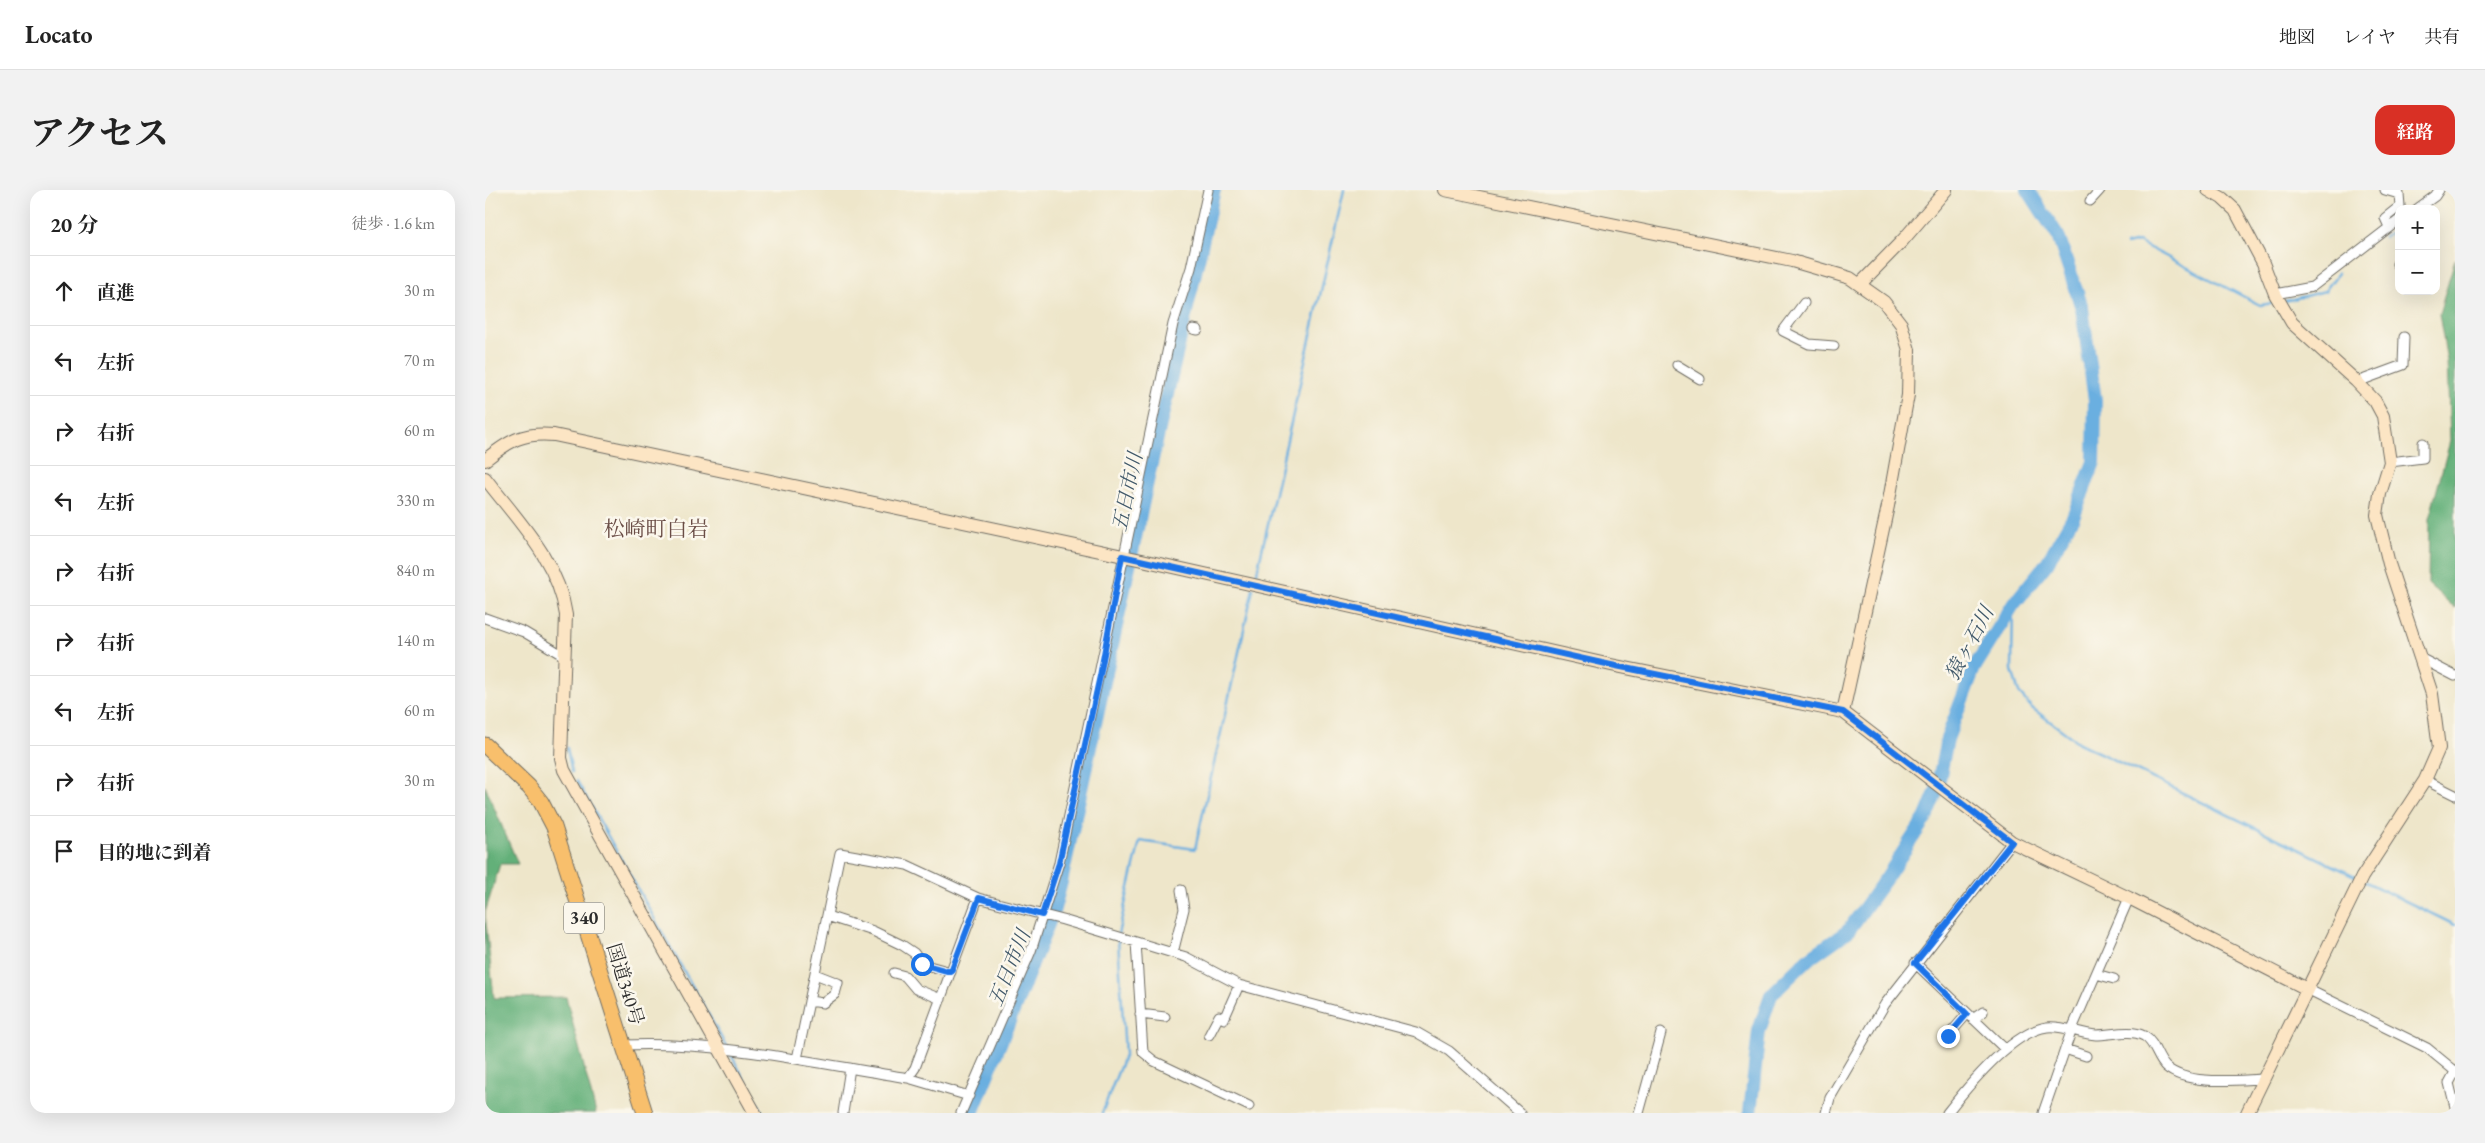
<!DOCTYPE html>
<html lang="ja">
<meta charset="utf-8">
<style>
body{margin:0;font-family:"EB Garamond","Noto Serif JP",serif;background:#f2f2f2;color:#222}
.controls{position:absolute;right:15px;top:15px;display:grid;overflow:hidden;border-radius:10px;box-shadow:0 5px 20px #0002}
.controls button{width:45px;height:45px;display:grid;place-items:center;padding:0;border:0;border-bottom:1px solid #e0e0e0;background:#fff;color:#222;font:25px sans-serif}
.stop{position:absolute;width:15px;height:15px;margin:-11px;border:4px solid #1a73e8;border-radius:50%;background:#fff}
.stop.end{background:#1a73e8;border-color:#fff;box-shadow:0 1px 5px #0008}
.list{margin:0;padding:0;list-style:none}
h2{display:flex;justify-content:space-between;align-items:center;height:65px;margin:0;padding:0 20px;font-size:21px}
h2 small{font-size:16px;font-weight:400;color:#767676}
.list li{display:grid;grid-template-columns:32px 1fr auto;gap:15px;align-items:center;box-sizing:border-box;height:70px;padding:0 20px;border-top:1px solid #e0e0e0}
.list b{display:block;font-size:19px;white-space:nowrap}
.list em{font-size:16px;font-style:normal;color:#767676}
.icon{flex:none;width:28px;height:28px;fill:none;stroke:currentColor;stroke-width:2;stroke-linecap:round;stroke-linejoin:round}
.map{position:relative;flex:none;width:1970px;height:923px;overflow:hidden;border-radius:15px}
header{display:flex;align-items:center;gap:30px;box-sizing:border-box;height:70px;padding:0 25px;background:#fff;border-bottom:1px solid #e0e0e0}
header strong{font-size:24px}
nav{display:flex;gap:28px;margin-inline-start:auto;font-size:18px}
.intro{display:flex;align-items:center;justify-content:space-between;box-sizing:border-box;height:120px;padding:0 30px}
h1{margin:0;font-size:35px}
.button{padding:12px 22px;border-radius:15px;background:#d93025;color:#fff;font-size:18px;font-weight:700}
main{display:flex;gap:30px;padding:0 30px}
aside{flex:1;background:#fff;border-radius:15px;box-shadow:0 5px 20px #0002}
.map>svg:first-child{display:block}
.forest{fill:#63b079;stroke:#476e52}
.lines{fill:none;stroke-linecap:round;stroke-linejoin:round}
.stream{stroke:#6aafe0;stroke-width:2.5}
.river{stroke:#6aafe0;stroke-width:14}
.street-casing{stroke:#6f6c63;stroke-width:11}
.secondary-casing{stroke:#6f6c63;stroke-width:14}
.highway-casing{stroke:#6f6c63;stroke-width:17}
.street{stroke:#fff;stroke-width:9}
.secondary{stroke:#fce5c4;stroke-width:12}
.highway{stroke:#f8bf6c;stroke-width:15}
.route{stroke:#1a73e8;stroke-width:6}
.labels{text-anchor:middle;stroke-width:5;stroke-linejoin:round;paint-order:stroke}
.shield{fill:#fbf7ec;stroke:#696865;stroke-width:1}
.shield-label{font-size:18px;font-weight:bold;fill:#2b2b2b}
.street-label{font-size:19px;fill:#2b2b2b;stroke:#fbf7ec}
.water-label{font-size:20px;font-style:italic;fill:#41596a;stroke:#fbf7ec}
.quarter-label{font-size:21px;fill:#6a4d46;stroke:#fbf7ec}
</style>
<header>
<strong>Locato</strong>
<nav><a>地図</a><a>レイヤ</a><a>共有</a></nav>
</header>
<div class="intro"><h1>アクセス</h1><a class="button">経路</a></div>
<main>
<aside>
<h2>20 分<small>徒歩 · 1.6 km</small></h2>
<ul class="list">
<li><svg class="icon" aria-label="ahead" viewBox="0 0 24 24"><path d="M12 20V5M6 11l6-6 6 6"/></svg><div><b>直進</b></div><em>30 m</em></li>
<li><svg class="icon" aria-label="left" viewBox="0 0 24 24"><path d="M17 20v-9H6M10 6l-5 5 5 5"/></svg><div><b>左折</b></div><em>70 m</em></li>
<li><svg class="icon" aria-label="right" viewBox="0 0 24 24"><path d="M7 20v-9h11M14 6l5 5-5 5"/></svg><div><b>右折</b></div><em>60 m</em></li>
<li><svg class="icon" aria-label="left" viewBox="0 0 24 24"><path d="M17 20v-9H6M10 6l-5 5 5 5"/></svg><div><b>左折</b></div><em>330 m</em></li>
<li><svg class="icon" aria-label="right" viewBox="0 0 24 24"><path d="M7 20v-9h11M14 6l5 5-5 5"/></svg><div><b>右折</b></div><em>840 m</em></li>
<li><svg class="icon" aria-label="right" viewBox="0 0 24 24"><path d="M7 20v-9h11M14 6l5 5-5 5"/></svg><div><b>右折</b></div><em>140 m</em></li>
<li><svg class="icon" aria-label="left" viewBox="0 0 24 24"><path d="M17 20v-9H6M10 6l-5 5 5 5"/></svg><div><b>左折</b></div><em>60 m</em></li>
<li><svg class="icon" aria-label="right" viewBox="0 0 24 24"><path d="M7 20v-9h11M14 6l5 5-5 5"/></svg><div><b>右折</b></div><em>30 m</em></li>
<li><svg class="icon" aria-label="arrive" viewBox="0 0 24 24"><path d="M6 21V4h12l-3 4 3 4H6"/></svg><div><b>目的地に到着</b></div></li>
</ul>
</aside>
<div class="map">
<svg width="1970" height="923" viewBox="0 0 1970 923">
<rect width="100%" height="100%" fill="#fbf7ec"/>
<filter id="ink" filterUnits="userSpaceOnUse"><feTurbulence type="fractalNoise" baseFrequency=".02" numOctaves="2"/><feDisplacementMap in="SourceGraphic" scale="10" xChannelSelector="R" yChannelSelector="G"/><feConvolveMatrix kernelMatrix="1 2 1 2 8 2 1 2 1" color-interpolation-filters="sRGB"/></filter>
<filter id="wash" filterUnits="userSpaceOnUse"><feTurbulence type="fractalNoise" baseFrequency=".0096" numOctaves="4" result="noise"/><feDisplacementMap in="SourceGraphic" scale="20" xChannelSelector="R" yChannelSelector="G"/><feGaussianBlur stdDeviation="1.12" result="paint"/><feColorMatrix in="noise" values="0 0 0 0 0 0 0 0 0 0 0 0 0 0 0 0 0 1.4 0 .05"/><feComposite in="paint" operator="in"/></filter>
<g filter="url(#wash)">
<rect width="100%" height="100%" fill="#eee6ca"/>
<path class="forest" d="M1970,69V418L1943,394L1944,329L1965,251L1962,171L1954,124Z
M0,596L33,674H15L0,723L9,808L81,807L111,923H0Z"/>
<g class="lines">
<path class="stream" d="M1899,47L1914,39
M1641,55L1653,52L1775,115L1789,113
M1800,111L1840,101L1853,83
M770,391L859,0
M1528,415L1527,480L1534,503L1547,518L1594,553L1872,687
M82,558L87,582
M92,591L241,856
M1879,691L1970,735
M633,744L655,651L710,659L768,399
M244,861L278,923
M617,923L640,864L633,749"/>
<path class="river" d="M487,923L568,722L576,692L665,278L729,0
M1265,923L1274,841L1286,805L1322,770L1363,741L1402,687L1441,627L1452,600L1462,549L1489,478L1528,415L1562,373L1588,327L1609,272L1610,210L1597,118L1573,46L1543,0"/>
</g>
</g>
<g filter="url(#ink)">
<g class="lines">
<g class="street-casing">
<path id="street" d="M1900,0L1914,4L1915,16L1900,28L1904,37
M1605,11L1615,0
M1932,19L1950,6L1954,0
M1912,74L1914,71
M1790,104L1827,97L1914,30
M1319,113L1298,141L1324,154L1349,156
M708,139L713,140
M1192,175L1215,189
M1872,192L1918,175L1919,147
M1905,272L1938,268V253
M0,428L39,442L79,466
M1937,469L1970,486
M1940,590L1970,605
M342,726L388,741L417,755L429,763L437,774L466,782
M651,752L658,862L669,871L764,916
M688,763L699,719L696,700
M1430,773L1520,859
M409,783L420,786L431,799L456,809
M1611,784L1629,789
M1822,799L1942,858L1970,881
M324,811L338,813L350,804L353,793L330,784
M655,824L680,827
M1488,829L1498,822
M724,845L734,826L739,829L754,795
M1463,846L1482,824
M139,855C234,851 329,873 423,888L430,878L493,708
M1580,859L1601,866
M312,869L355,663L422,675L493,708L578,730L701,767L754,795L931,842L964,861L1035,923
M1970,882L1964,893L1970,917
M423,888L484,906
M358,923L365,878
M476,923L546,761L574,673L688,134L706,78L723,0
M1154,923L1176,843
M1341,923L1345,908L1400,814L1527,652
M1462,923C1483,896 1527,842 1562,837C1578,835 1595,844 1611,845C1627,845 1645,839 1659,846C1670,852 1672,869 1681,877C1703,896 1751,890 1778,889
M1558,923L1587,839L1644,708"/>
</g>
<g class="secondary-casing">
<path id="secondary" d="M960,0L1307,71L1365,88L1399,112L1416,134L1424,160L1423,205L1403,316L1358,522
M1723,0L1737,8L1750,20L1778,73L1790,104L1807,133L1871,191L1890,211L1898,226L1905,272L1895,304L1892,325L1904,374L1947,504L1954,558L1940,590L1877,687L1762,923
M1378,96V91L1418,50L1461,0
M0,270C24,251 37,242 69,245L657,370L1126,475L1358,522L1527,652L1644,708L1822,799
M0,288C32,330 73,370 81,425L76,568L79,580L270,923"/>
</g>
<g class="highway-casing">
<path id="highway" d="M0,555L44,597L56,612L69,637L160,923"/>
</g>
<use href="#street" class="street"/>
<use href="#secondary" class="secondary"/>
<use href="#highway" class="highway"/>
</g>
</g>
<g class="lines" filter="url(#ink)">
<path class="route" d="M437,774L466,782L494,708L557,725L574,673L615,486L637,366L1126,475L1358,522L1527,652L1430,773L1482,824L1463,846"/>
</g>
<g class="labels">
<rect class="shield" x="79" y="712.5" width="40" height="31" rx="4"/>
<g class="shield-label">
<text x="99" y="734">340</text>
</g>
<g class="street-label">
<text transform="translate(141 794) rotate(73)" y="7">国道340号</text>
</g>
<g class="water-label">
<text transform="translate(642 302) rotate(-78)" y="7">五日市川</text>
<text transform="translate(1484 453) rotate(-62)" y="7">猿ヶ石川</text>
<text transform="translate(524 778) rotate(-68)" y="7">五日市川</text>
</g>
<g class="quarter-label">
<text x="171" y="346">松崎町白岩</text>
</g>
</g>
</svg>
<div class="controls">
<button>+</button>
<button>−</button>
</div>
<div class="stop" style="left:437px;top:774px"></div>
<div class="stop end" style="left:1463px;top:846px"></div>
</div>
</main>
